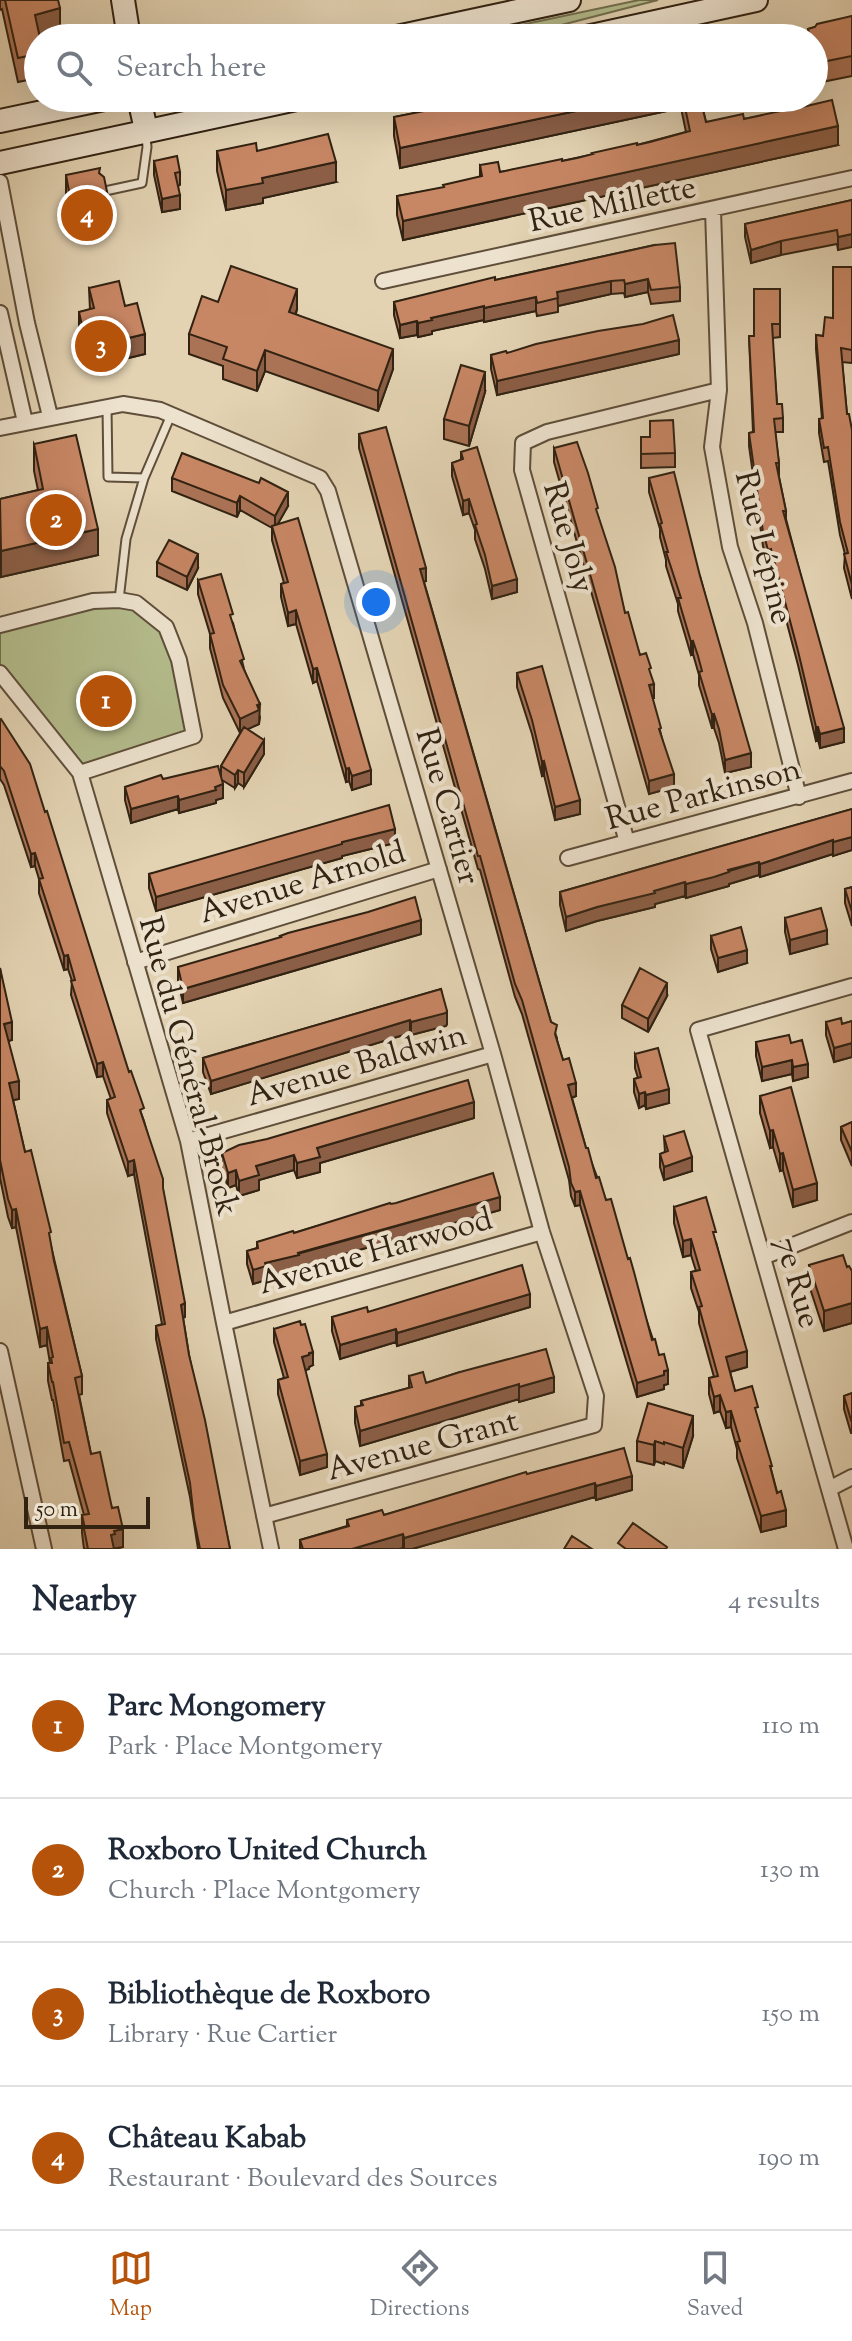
<!DOCTYPE html>
<meta charset="utf-8">
<style>
body{margin:0;font-family:"Sorts Mill Goudy",serif;background:#f6f6f7;color:#1f2937}
.scale{position:absolute;left:24px;bottom:20px;width:126px;box-sizing:border-box;padding-left:8px;border:4px solid #312212;border-top:0;font-size:22px;line-height:28px;white-space:nowrap;color:#312212;-webkit-text-stroke:6px #ede2ce;paint-order:stroke}
.you{position:absolute;left:376px;top:602px;width:28px;height:28px;margin:-20px;border:6px solid #fff;border-radius:50%;background:#1a73e8;box-shadow:0 0 0 12px #1a73e833}
.badge{display:grid;place-items:center;width:52px;height:52px;border-radius:50%;background:#b45309;color:#fff;font-size:26px;font-weight:700}
.pin{position:absolute;translate:-50% -50%;border:4px solid #fff;box-shadow:0 2px 8px #0006}
.list{margin:0;padding:0;list-style:none}
h2{display:flex;justify-content:space-between;align-items:center;height:104px;margin:0;padding:0 32px;font-size:34px}
h2 small{font-size:26px;font-weight:400;color:#747a83}
.list li{display:grid;grid-template-columns:52px 1fr auto;gap:24px;align-items:center;box-sizing:border-box;height:144px;padding:0 32px;border-top:2px solid #e0e1e3}
.list b{display:block;font-size:30px;white-space:nowrap}
.list p{margin:0;font-size:26px;white-space:nowrap;color:#747a83}
.list em{font-size:26px;font-style:normal;color:#747a83}
.icon{flex:none;width:44px;height:44px;fill:none;stroke:currentColor;stroke-width:2;stroke-linecap:round;stroke-linejoin:round}
.map{position:relative;flex:none;width:852px;height:1549px;overflow:hidden}
.search{position:absolute;background:#fff;box-shadow:0 8px 32px #0002;left:24px;right:24px;top:24px;height:88px;display:flex;align-items:center;gap:20px;box-sizing:border-box;padding:0 28px;border-radius:44px;color:#747a83;font-size:30px}
.sheet{height:680px;background:#fff}
nav{display:flex;justify-content:space-around;align-items:center;box-sizing:border-box;height:112px;border-top:2px solid #e0e1e3;background:#fff;font-size:22px;color:#747a83}
nav a{display:grid;justify-items:center;gap:4px}
nav .on{color:#b45309}
.map>svg:first-child{display:block}
.green{fill:#b4bc8c;stroke:#726f4f;stroke-width:2}
.lines{fill:none;stroke-linecap:round;stroke-linejoin:round}
.lane-casing{stroke:#5e4e3a;stroke-width:11}
.street-casing{stroke:#5e4e3a;stroke-width:18}
.secondary-casing{stroke:#312212;stroke-width:26}
.lane{stroke:#ede2ce;stroke-width:7}
.street{stroke:#ede2ce;stroke-width:14}
.secondary{stroke:#ede2ce;stroke-width:22}
.wall{fill:#ab7356;stroke:#312212;stroke-width:2}
.shaded-wall{fill:#8b5e46;stroke:#312212;stroke-width:2}
.building{fill:#c78664;stroke:#312212;stroke-width:2}
.labels{text-anchor:middle;stroke-width:8;stroke-linejoin:round;paint-order:stroke}
.street-label{font-size:32px;fill:#312212;stroke:#ede2ce}
</style>
<div class="map">
<svg width="852" height="1549" viewBox="0 0 852 1549">
<rect width="100%" height="100%" fill="#e3d3b3"/>
<filter id="stains"><feTurbulence type="fractalNoise" baseFrequency=".0025" numOctaves="4"/><feColorMatrix values="0 0 0 0 .2 0 0 0 0 .09 0 0 0 0 .02 0 0 0 .5 -.17"/></filter>
<radialGradient id="worn" r=".72"><stop offset=".6" stop-color="#630" stop-opacity="0"/><stop offset="1" stop-color="#630" stop-opacity=".3"/></radialGradient>
<path class="green" d="M639,0H658L511,38H460Z
M92,603L124,605L161,621L194,731L80,773L0,672V628Z"/>
<g class="lines">
<g class="lane-casing">
<path id="lane" d="M105,191L142,183L147,147L146,136
M107,407L108,477L144,478
M119,600L126,539L144,478L171,415"/>
</g>
<g class="street-casing">
<path id="street" d="M0,182L27,323L50,416
M713,210L719,390L712,447L730,547L755,623L799,797
M383,281L852,178
M0,313L25,422
M0,428L123,404L160,410L320,478L328,491L493,1054L542,1232L596,1396L594,1425L264,1516
M0,625L93,601L119,600L136,603L166,627L179,660L194,736L80,773
M0,673L80,773L188,1141L224,1323L271,1549
M627,842L522,470L523,443L547,432L719,390
M568,858L852,781
M135,962L439,869
M188,1141L493,1054
M763,1257L852,1222
M224,1323L542,1232
M0,1351L44,1549
M829,1489L852,1477
M846,1549L698,1030L852,986"/>
</g>
<g class="secondary-casing">
<path id="secondary" d="M123,0L129,38
M392,38L569,0
M582,38L756,0
M139,98L146,130
M0,121L109,98
M0,163L301,98"/>
</g>
<use href="#lane" class="lane"/>
<use href="#street" class="street"/>
<use href="#secondary" class="secondary"/>
</g>
<path class="wall" d="M0,0H58L60,32L38,38V78L18,82L2,9L0,10Z
M852,16V76L817,83L814,72V38H808V29Z
M472,98H700L706,122L744,119L786,111L838,145L403,240L397,215V196L443,188L480,177V165L500,172L562,161L637,145L686,132L681,108L400,168L394,136V117L472,102Z
M217,151H257L336,182L263,198V203L226,210L217,171Z
M154,161L180,172V185L178,186L180,209L162,212L154,175Z
M100,174L111,211V231L74,239L66,195V175Z
M852,200L838,250L837,244L781,255L751,263L745,237V224Z
M655,245L680,287V301L651,304L648,292L625,297L624,293L611,294L558,306V312L537,316L536,311L484,322V320L432,331V334L418,337L417,335L400,338L394,315V302Z
M852,267V363L842,362L847,414L852,430V599L844,568L845,554L840,535L828,461L824,462L819,433V419H822L816,349V335L823,336L833,318Z
M89,288L125,306L145,354L87,368L79,332V312L90,310Z
M780,289V337L772,338L777,404L783,418V432H775L779,463V477L786,511V519L844,742L820,748L818,740L816,741L798,665L771,563L768,564L763,546L749,446V433L753,432L749,336H754Z
M218,302L297,309L296,314L393,369L378,411L265,371L257,391L223,379V366L189,354V334Z
M507,353L679,354L497,395L491,369V355Z
M485,392L469,446L444,439V419Z
M359,434L426,581L424,582L551,1022L557,1038V1040L563,1060L576,1096L572,1098L586,1148L606,1200L668,1384L664,1385V1389L637,1397L580,1205L575,1206L571,1196L569,1180L522,1014L515,997L480,870L478,869L359,448Z
M641,437H650L675,453V467L641,468Z
M34,444L98,555L1,577L0,499L38,490L34,471Z
M554,448L598,516L625,613L640,655L651,676L654,698H652L674,787L649,794L554,462Z
M461,452L517,592L492,599L485,569L475,539V530L469,513L463,515L452,476V463L461,460Z
M172,478L288,506L277,525L371,784L352,790L349,781L346,782L317,681L313,683L296,624L288,626L281,597V584L284,583L272,540V528L240,510L237,517L172,491Z
M649,478L700,576L751,767L725,773L719,743L714,728H712L699,685V675L693,654L691,655L678,611V604L666,566V560L660,537V529L649,492Z
M157,562L198,568L187,590L157,576Z
M198,580L233,623L244,669L260,717L259,724L247,729L264,754L244,787L238,783L235,788L222,780L223,798L216,800V803L179,813L178,809L131,823L125,800V787L163,779L221,776V766L241,732L240,733L223,698L210,648V634L198,594Z
M517,673L580,814L555,820L544,775L542,776L532,734L517,687Z
M0,720L144,1121L163,1190L185,1317L183,1318L189,1355L230,1549H198L190,1497L156,1339V1326L162,1324L134,1174L128,1176L107,1113V1100L111,1099L103,1076L97,1077L71,995L72,981L68,969L64,970L39,893V879L35,866L31,867L4,785L0,779Z
M852,809V850L833,856V854L760,877L759,875L729,884V886L714,890L686,898L685,896L655,904V907L597,921L566,931L560,905V892Z
M395,843L342,856V858L156,911L149,888V874Z
M852,887V926L845,903V889Z
M785,918L827,944L790,954L785,932Z
M421,934L183,1003L178,981V967Z
M711,936L747,963L718,972L711,949Z
M0,968L12,1040L8,1041L19,1099L13,1100L25,1152L51,1246L82,1376V1394L79,1395L91,1454L112,1508L123,1547L115,1549H84L82,1533V1515H84L69,1460L64,1461L53,1400H52L48,1381V1363H50L47,1345L40,1347L16,1227L12,1228L8,1217L0,1178Z
M441,989L447,1024L446,1026L411,1035L410,1033L211,1094L203,1072V1058Z
M667,996L648,1032L622,1018V1005Z
M852,1021V1057L834,1062L826,1035V1022L842,1024Z
M756,1042L791,1043L808,1077L793,1081L792,1074L762,1081L756,1056Z
M635,1054L669,1103L646,1109L645,1105L639,1108L634,1092V1079L638,1078L635,1068Z
M760,1096L817,1200L793,1207L783,1170L780,1171L773,1147L770,1148L760,1113Z
M474,1118L320,1163V1172L297,1178L294,1170L259,1180V1190L239,1196L236,1185L228,1188L222,1168V1153Z
M852,1122V1166L841,1140V1127Z
M664,1137L692,1171L664,1180L660,1167V1154L665,1152Z
M391,1204L500,1210L299,1267V1269L266,1277V1280L253,1284L247,1264V1251L257,1248V1242L294,1233Z
M674,1207L716,1242L747,1367L730,1372L735,1391L758,1420L786,1526L761,1532L740,1467L737,1458V1449L731,1427L726,1428L720,1411L714,1413L709,1394V1378L714,1377L699,1323V1312L691,1288V1272L696,1271L691,1255L683,1257L674,1223Z
M809,1265L847,1267L852,1271V1323L824,1331L809,1285Z
M530,1307L397,1346L396,1342L340,1359L332,1331V1317L368,1312Z
M274,1329L313,1365L309,1367V1369L305,1370L327,1467L300,1475L278,1394V1380L284,1378L274,1342Z
M460,1372L554,1392L519,1402V1399L360,1446L355,1423V1407L361,1406V1401L409,1388V1376L426,1383Z
M852,1393V1433H851L844,1409V1396Z
M693,1436L683,1468L664,1462V1464L655,1461L654,1465L637,1461V1441Z
M527,1474L632,1490L596,1500L595,1497L412,1549H403V1548L399,1549H300V1540L347,1526V1520L384,1515Z"/>
<path class="shaded-wall" d="M60,8V32L35,39V15Z
M638,98H681V108L400,168V148Z
M838,126V145L403,240V221Z
M336,162V182L263,198V203L226,210V190L262,178Z
M180,195V209L162,212V199Z
M852,234V247L838,250V237Z
M781,241V255L751,263V250Z
M648,279V292L625,297V284Z
M611,281V294L558,306L557,292Z
M297,289V309L289,332V312Z
M536,297V311L484,322V308Z
M484,306V320L432,331V334L418,337V323L431,318Z
M417,321V335L400,338V325Z
M145,334V354L87,368V348Z
M679,340V354L497,395V381Z
M393,349V369L378,411V391Z
M265,350V371L257,391V371Z
M485,372V392L469,446V426Z
M288,492V506L275,529V516Z
M240,496V510L237,517V503Z
M469,499V513L463,515V501Z
M98,529V555L1,577V551Z
M771,549V563L768,564V550Z
M198,554V568L187,590V577Z
M426,568V581L420,583V569Z
M517,579V592L492,599V586Z
M296,610V624L288,626V613Z
M693,641V654L691,655V642Z
M317,668V681L313,683V669Z
M654,684V698L649,699V685Z
M260,704L259,724L240,733V719Z
M714,714V728H712V715Z
M816,727H818V740L816,741Z
M844,728V742L820,748V734Z
M264,740V754L244,787V773Z
M751,753V767L725,773V760Z
M544,761V775L542,776V762Z
M349,768V781L346,782V769Z
M238,770V783L235,788V775Z
M371,770V784L352,790V776Z
M674,774V787L649,794V781Z
M223,784V798L216,800V803L179,813V800Z
M178,796V809L131,823V809Z
M580,800V814L555,820V807Z
M395,829V843L342,856V858L156,911V897L342,842Z
M852,837V850L833,856V842Z
M833,840V854L760,877V864Z
M35,853V866L31,867V854Z
M759,862V875L729,884V886L686,898V884Z
M685,882V896L655,904V907L597,921L566,931V917L597,907Z
M421,920V934L183,1003V989Z
M827,930V944L790,954V940Z
M747,950V963L718,972V958Z
M68,955V969L64,970V956Z
M667,983V996L648,1032V1019Z
M447,1011V1024L446,1026L411,1035V1022Z
M410,1020V1033L211,1094V1081Z
M12,1022V1040L4,1042V1024Z
M852,1043V1057L834,1062V1048Z
M792,1060V1074L762,1081V1067Z
M103,1062V1076L97,1077V1064Z
M808,1064V1077L793,1081V1067Z
M19,1081V1099L9,1101V1083Z
M576,1083V1096L568,1099V1085Z
M669,1089V1103L646,1109V1095Z
M645,1092V1105L639,1108V1094Z
M474,1102V1118L320,1163V1172L297,1178V1163L317,1148Z
M773,1130V1147L770,1148V1131Z
M783,1153V1170L780,1171V1154Z
M294,1155V1170L259,1180V1190L239,1196V1181L256,1166Z
M692,1157V1171L664,1180V1167Z
M134,1160V1174L128,1176V1162Z
M236,1170V1185L228,1188V1173Z
M817,1183V1200L793,1207V1190Z
M580,1191V1205L575,1206V1192Z
M500,1197V1210L299,1267V1269L266,1277V1280L253,1284V1270L265,1263Z
M16,1209V1227L12,1228V1210Z
M691,1239V1255L683,1257V1241Z
M530,1294V1307L397,1346V1333Z
M185,1303V1317L181,1319V1305Z
M852,1303V1323L824,1331V1311Z
M47,1327V1345L40,1347V1329Z
M396,1329V1342L340,1359V1345Z
M747,1351V1367L726,1373V1357Z
M313,1352V1365L309,1367V1369L302,1371V1357Z
M668,1370V1384L664,1385V1389L637,1397V1383Z
M554,1377V1392L519,1402V1387Z
M519,1384V1399L360,1446V1431Z
M720,1395V1411L714,1413V1397Z
M731,1411V1427L726,1428V1412Z
M693,1416V1436L683,1468V1448Z
M655,1441V1461L654,1465V1445Z
M327,1454V1467L300,1475V1461Z
M632,1476V1490L596,1500V1486Z
M595,1483V1497L412,1549H404V1538Z
M786,1510V1526L761,1532V1516Z
M123,1529V1547L111,1549V1535L114,1531Z
M403,1534V1548L399,1549H352Z"/>
<path class="building" d="M5,0H58L60,8L35,15L40,38H38V54L18,58Z
M852,16V56L817,63L814,52V38H810L808,29L815,27L817,24Z
M473,98H638L400,148L394,117L474,101Z
M683,98H700L706,122L743,114L744,119L785,110L786,111L832,100L838,126L403,221L397,196L444,187L443,185L482,176L480,165L498,162L500,172L562,159V161L577,158L593,154L592,153L637,143V145L650,142L690,131Z
M328,134L336,162L262,178L263,183L226,190L217,151L256,143L257,151Z
M177,156L180,172L175,173L180,195L162,199L154,161Z
M100,168L99,173L104,177L111,211L74,218L66,175Z
M852,200V234L838,237L837,230L781,241L751,250L745,224Z
M675,243L680,287L651,290L648,279L625,284L624,280L611,281L557,292L558,298L537,303L536,297L484,308V306L431,318L432,320L418,323L417,321L400,325L394,302L495,277V280L655,245Z
M231,266L297,289L289,312L393,349L378,391L265,350L257,371L223,359L227,347L189,334L202,296L218,302Z
M833,267H852V350L841,348L847,414H849L852,430V585L844,554L848,553L840,522L828,447L824,448L819,419L823,418L816,335L823,336L825,317L833,318Z
M119,281L125,306L137,303L145,334L87,348L79,312L94,308L89,288Z
M754,289H780V324H772L777,404H782L783,418L774,419L779,463H776L786,511H783L844,728L820,734L818,727H816L798,651L771,549L768,550L763,532L749,433L754,432L749,336H754Z
M673,315L679,340L497,381L491,355L506,351L507,353L536,344L598,331L643,324Z
M461,365L485,372L469,426L444,419Z
M673,420L675,453L641,454V437H650V421Z
M386,427L426,568L420,569L504,860L551,1022L557,1025L555,1034L563,1060L569,1058L576,1083L568,1085L586,1148H588L596,1178L599,1177L606,1200L611,1199L628,1259L630,1258L634,1272L652,1340L655,1339L659,1355L664,1354L668,1370L664,1371V1375L637,1383L580,1191L575,1192L571,1183L569,1167L522,1000L515,984L480,856H478L359,434Z
M76,435L98,529L1,551L0,499L43,489L34,444Z
M577,442L588,473L598,508L596,509L615,567L625,613L628,612L640,655L646,653L651,668L649,669L654,684L649,685L661,728L659,729L674,774L649,781L554,448Z
M477,447L517,579L492,586L485,555L475,525L477,524L469,499L463,501L452,463L463,459L461,452Z
M182,453L259,483L261,478L288,492L275,516L240,496L237,503L172,478Z
M674,472L700,576L751,753L725,760L719,729L714,714L712,715L699,672L702,671L698,656L693,641L691,642L678,598H681L666,552H668L660,524L662,523L649,478Z
M298,518L371,770L352,776L349,768L346,769L317,668L313,669L296,610L288,613L281,584L288,582L272,526Z
M169,540L198,554L187,577L157,562Z
M221,574L233,614L230,615L244,659L240,661L260,704L257,705L259,710L240,719L223,685L210,634L214,633L198,580Z
M542,666L580,800L555,807L544,761L542,762L532,720L517,673Z
M1,719L30,764L45,812L47,811L129,1072L131,1071L144,1108L140,1110L163,1179V1188L185,1303L181,1305L189,1355L205,1420L230,1549H200L194,1519L190,1483L156,1326L165,1324L134,1160L128,1162L107,1100L115,1097L103,1062L97,1064L71,981L75,980L68,955L64,956L39,879L43,878L35,853L31,854L4,771L0,766V720Z
M244,727L264,740L244,773L238,770L235,775L221,766Z
M218,766L223,784L215,787L216,790L179,800L178,796L131,809L125,787L161,775L163,779Z
M389,805L395,829L342,842V844L156,897L149,874Z
M852,809V837L833,842V840L760,864L759,862L728,870L729,872L714,877L686,884L685,882L654,891L655,893L597,907L566,917L560,892Z
M852,887V912L845,889Z
M415,897L421,920L183,989L178,967L281,937L280,936L288,933L368,912Z
M821,908L827,930L790,940L785,918Z
M741,927L747,950L718,958L711,936Z
M0,968L12,1022L4,1024L19,1081L9,1083L25,1152L31,1150L51,1232L49,1233L54,1261L82,1376L75,1378L91,1454L100,1452L112,1508L118,1507L123,1529L114,1531L115,1534L111,1535L114,1549H88L84,1529L85,1528L82,1515L89,1514L69,1442L64,1443L53,1382H52L48,1363H52L51,1358L53,1357L47,1327L40,1329L16,1209L12,1210L8,1199L0,1160Z
M640,968L667,983L648,1019L622,1005Z
M441,989L447,1011L446,1013L411,1022L410,1020L211,1081L203,1058Z
M841,1018L842,1024L852,1021V1043L834,1048L826,1022Z
M789,1035L791,1043L802,1040L808,1064L793,1067L792,1060L762,1067L756,1042Z
M658,1048L669,1089L646,1095L645,1092L639,1094L634,1079L641,1077L635,1054Z
M468,1080L474,1102L317,1148L320,1157L297,1163L294,1155L256,1166L259,1175L239,1181L236,1170L228,1173L222,1153L239,1145L267,1139Z
M791,1087L817,1183L793,1190L783,1153L780,1154L773,1130L770,1131L760,1096Z
M852,1122V1152L841,1127Z
M684,1131L692,1157L664,1167L660,1154L668,1151L664,1137Z
M493,1173L500,1197L298,1253L299,1255L265,1263L266,1266L253,1270L247,1251L258,1248L257,1242L293,1231L294,1233L390,1203L391,1204L396,1203Z
M706,1197L716,1232H713L747,1351L726,1357L735,1391L752,1386L758,1407L755,1408L772,1466H770L777,1493L781,1491L786,1510L761,1516L740,1451L737,1442L740,1441L731,1411L726,1412L720,1395L714,1397L709,1378L718,1376L699,1307L702,1306L691,1272L700,1270L691,1239L683,1241L674,1207Z
M843,1255L847,1267L849,1266L852,1271V1303L824,1311L809,1265Z
M522,1265L530,1294L397,1333L396,1329L340,1345L332,1317L367,1307L368,1312Z
M300,1321L301,1325L305,1324L313,1352L309,1353V1355L302,1357L327,1454L300,1461L278,1380L288,1377L274,1329Z
M546,1349L554,1377L519,1387V1384L360,1431L355,1407L363,1405L361,1401L412,1387L409,1376L423,1372L426,1383L460,1372Z
M852,1393V1419L851,1420L844,1396Z
M648,1403L693,1416L683,1448L664,1442V1444L655,1441L654,1445L637,1441Z
M624,1448L632,1476L596,1486L595,1483L404,1538L403,1534L352,1549H303L300,1540L349,1526L347,1520L382,1510L384,1515L526,1472L527,1474L576,1461Z
M633,1523L667,1547L666,1549H626L618,1543Z
M572,1536L592,1549H564Z"/>
<g class="labels">
<g class="street-label">
<text transform="translate(612 203) rotate(-12)" y="11">Rue Millette</text>
<text transform="translate(570 537) rotate(74)" y="11">Rue Joly</text>
<text transform="translate(765 547) rotate(76)" y="11">Rue Lépine</text>
<text transform="translate(703 793) rotate(-15)" y="11">Rue Parkinson</text>
<text transform="translate(449 806) rotate(74)" y="11">Rue Cartier</text>
<text transform="translate(302 881) rotate(-17)" y="11">Avenue Arnold</text>
<text transform="translate(356 1064) rotate(-16)" y="11">Avenue Baldwin</text>
<text transform="translate(190 1066) rotate(75)" y="11">Rue du Général-Brock</text>
<text transform="translate(375 1250) rotate(-16)" y="11">Avenue Harwood</text>
<text transform="translate(799 1282) rotate(74)" y="11">7e Rue</text>
<text transform="translate(422 1444) rotate(-15)" y="11">Avenue Grant</text>
</g>
</g>
<rect width="100%" height="100%" filter="url(#stains)"/>
<rect width="100%" height="100%" fill="url(#worn)"/>
</svg>
<div class="scale">50 m</div>
<div class="you"></div>
<div class="pin badge" style="left:106px;top:701px">1</div>
<div class="pin badge" style="left:56px;top:520px">2</div>
<div class="pin badge" style="left:101px;top:346px">3</div>
<div class="pin badge" style="left:87px;top:215px">4</div>
<div class="search"><svg class="icon" aria-label="search" viewBox="0 0 24 24"><circle cx="10" cy="10" r="6"/><path d="M15 15l6 6"/></svg>Search here</div>
</div>
<section class="sheet">
<h2>Nearby<small>4 results</small></h2>
<ul class="list">
<li><span class="badge">1</span><div><b>Parc Mongomery</b><p>Park · Place Montgomery</p></div><em>110 m</em></li>
<li><span class="badge">2</span><div><b>Roxboro United Church</b><p>Church · Place Montgomery</p></div><em>130 m</em></li>
<li><span class="badge">3</span><div><b>Bibliothèque de Roxboro</b><p>Library · Rue Cartier</p></div><em>150 m</em></li>
<li><span class="badge">4</span><div><b>Château Kabab</b><p>Restaurant · Boulevard des Sources</p></div><em>190 m</em></li>
</ul>
</section>
<nav>
<a class="on"><svg class="icon" aria-label="map" viewBox="0 0 24 24"><path d="M3 6l6-2 6 2 6-2v14l-6 2-6-2-6 2zM9 4v14M15 6v14"/></svg>Map</a>
<a><svg class="icon" aria-label="directions" viewBox="0 0 24 24"><path d="M12 3l9 9-9 9-9-9zM9 14v-3h6M13 9l2 2-2 2"/></svg>Directions</a>
<a><svg class="icon" aria-label="saved" viewBox="0 0 24 24"><path d="M7 4h10v16l-5-4-5 4z"/></svg>Saved</a>
</nav>
